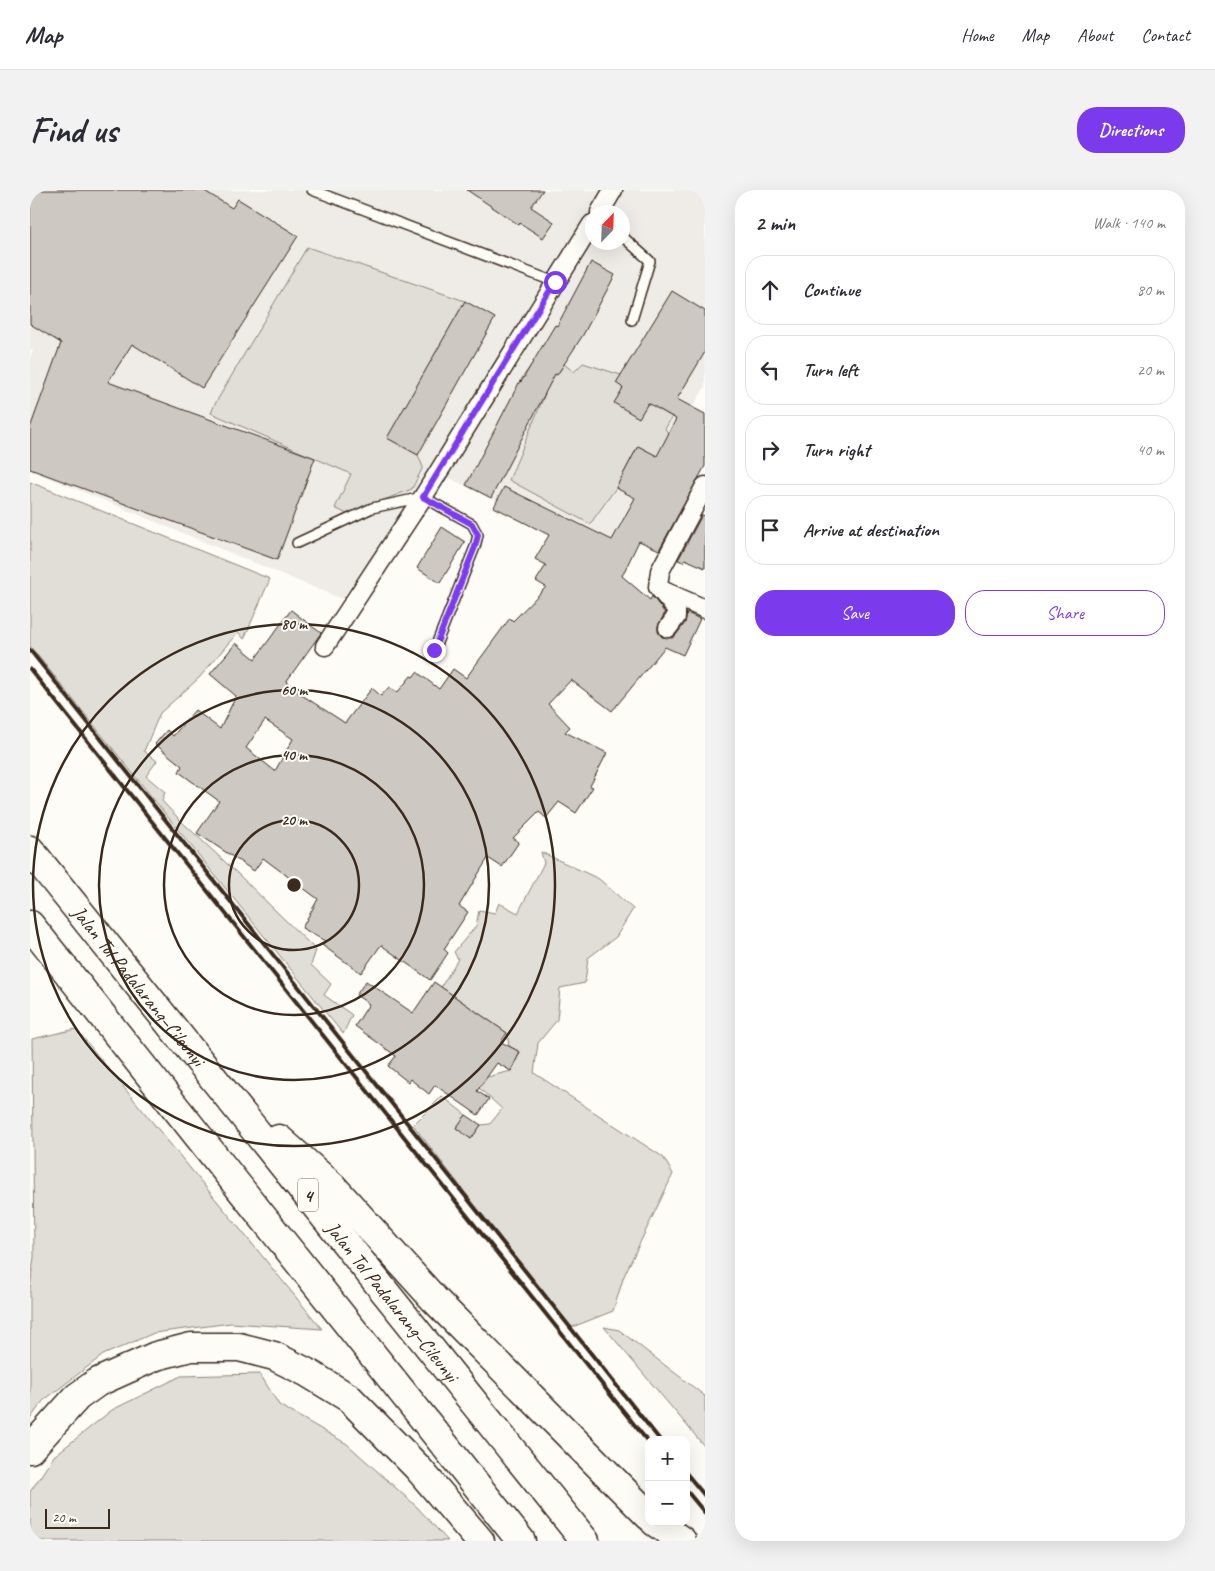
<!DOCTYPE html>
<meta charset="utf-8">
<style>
body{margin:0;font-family:Caveat,sans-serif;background:#f2f2f3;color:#2b2b33}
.controls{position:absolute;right:15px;bottom:15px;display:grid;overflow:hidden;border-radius:10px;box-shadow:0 5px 20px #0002}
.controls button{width:45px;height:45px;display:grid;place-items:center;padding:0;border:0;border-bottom:1px solid #e1e1e2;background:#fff;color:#2b2b33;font:25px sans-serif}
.compass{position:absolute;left:555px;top:15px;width:45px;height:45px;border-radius:50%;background:#fff;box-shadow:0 5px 20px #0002;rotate:23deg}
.scale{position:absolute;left:15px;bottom:12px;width:65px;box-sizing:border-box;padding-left:5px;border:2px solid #3b2a1e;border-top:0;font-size:14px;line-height:18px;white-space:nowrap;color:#3b2a1e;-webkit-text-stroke:4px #fdfcf7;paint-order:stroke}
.stop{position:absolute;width:15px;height:15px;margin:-11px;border:4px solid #7c3aed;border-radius:50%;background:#fff}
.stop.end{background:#7c3aed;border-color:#fff;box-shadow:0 1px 5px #0008}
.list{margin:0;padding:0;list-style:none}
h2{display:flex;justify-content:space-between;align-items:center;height:65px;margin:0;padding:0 20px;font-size:21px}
h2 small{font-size:16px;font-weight:400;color:#7c7c81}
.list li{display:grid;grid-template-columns:32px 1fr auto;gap:15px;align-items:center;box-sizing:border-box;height:70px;margin:0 10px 10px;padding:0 10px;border:1px solid #e1e1e2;border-radius:20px}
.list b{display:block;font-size:19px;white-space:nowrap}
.list em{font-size:16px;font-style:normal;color:#7c7c81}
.actions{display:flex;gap:10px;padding:15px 20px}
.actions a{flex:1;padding:11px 0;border:1px solid #7c3aed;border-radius:20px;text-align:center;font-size:18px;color:#7c3aed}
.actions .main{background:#7c3aed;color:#fff}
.icon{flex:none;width:28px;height:28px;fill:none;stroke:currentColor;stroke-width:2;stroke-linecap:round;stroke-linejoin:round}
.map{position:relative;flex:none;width:675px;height:1351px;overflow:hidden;border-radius:20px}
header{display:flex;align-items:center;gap:30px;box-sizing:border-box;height:70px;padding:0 25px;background:#fff;border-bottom:1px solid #e1e1e2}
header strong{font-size:24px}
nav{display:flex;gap:28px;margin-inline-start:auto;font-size:18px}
.intro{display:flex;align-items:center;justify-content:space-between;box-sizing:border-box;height:120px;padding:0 30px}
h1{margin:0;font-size:35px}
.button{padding:12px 22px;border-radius:20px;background:#7c3aed;color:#fff;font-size:18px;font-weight:700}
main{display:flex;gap:30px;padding:0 30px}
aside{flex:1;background:#fff;border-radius:20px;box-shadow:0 5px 20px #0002}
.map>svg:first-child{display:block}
.built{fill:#efece7;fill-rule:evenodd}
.green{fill:#e1ded7;stroke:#8e847a}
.building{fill:#cdc8c2;stroke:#3b2a1e;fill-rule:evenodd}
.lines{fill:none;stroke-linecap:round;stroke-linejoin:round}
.lane-casing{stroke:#3b2a1e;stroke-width:12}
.street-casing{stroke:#3b2a1e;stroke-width:21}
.highway-casing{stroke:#3b2a1e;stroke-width:31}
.lane{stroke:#fdfcf7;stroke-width:9}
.street{stroke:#fdfcf7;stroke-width:18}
.highway{stroke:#fdfcf7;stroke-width:28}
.rail{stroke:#3b2a1e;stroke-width:4}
.route{stroke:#7c3aed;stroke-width:6}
.ring{fill:none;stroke:#3b2a1e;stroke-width:2.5}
.labels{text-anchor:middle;stroke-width:4;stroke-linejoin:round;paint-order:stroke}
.shield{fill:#fdfcf7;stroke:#75695f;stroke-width:1}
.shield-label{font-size:19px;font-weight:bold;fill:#3b2a1e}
.street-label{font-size:20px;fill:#3b2a1e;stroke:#fdfcf7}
.centre{fill:#3b2a1e;stroke:#fdfcf7;stroke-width:2.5}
.ring-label{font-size:15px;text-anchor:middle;font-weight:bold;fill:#3b2a1e;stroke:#fdfcf7;stroke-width:4;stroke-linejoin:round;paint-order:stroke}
</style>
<header>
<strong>Map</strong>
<nav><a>Home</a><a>Map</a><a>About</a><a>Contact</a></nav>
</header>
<div class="intro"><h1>Find us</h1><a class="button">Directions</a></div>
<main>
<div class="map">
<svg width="675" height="1351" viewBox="0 0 675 1351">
<rect width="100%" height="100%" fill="#fdfcf7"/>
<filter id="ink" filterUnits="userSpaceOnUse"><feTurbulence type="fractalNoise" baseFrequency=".02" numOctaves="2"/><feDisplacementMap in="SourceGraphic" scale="10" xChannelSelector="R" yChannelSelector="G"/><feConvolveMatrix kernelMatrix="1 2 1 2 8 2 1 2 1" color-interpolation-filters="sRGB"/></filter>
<g filter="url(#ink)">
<path class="built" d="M0,0H675V197L587,338L606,352L594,374L403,280L312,409L0,280V167L3,161L0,160ZM562,22H592V52H562Z"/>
<path class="green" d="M277,57L435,111L358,248L388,265L393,277L382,299L317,324L305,318L321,284L181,223L185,214Z
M504,171L527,185L534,174L544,182L553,173L591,185L593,198L609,227L618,213L642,227L635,239L644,249L634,270L608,256L586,298L560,334L479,290L515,204L490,191Z
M0,292L240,389L214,449L208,442L169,488L130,523L114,561L127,571L116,586L135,602L132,611L151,631L208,684L286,760L281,775L301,794L294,805L322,825L313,844L0,456Z
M511,662L569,689L603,719L586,747L558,768L555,793L530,798L527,830L508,853L504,883L633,967L643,984L594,1086L583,1121L540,1138L383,935L412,906L436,925L426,938L441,949L451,935L460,934L472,919L449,898L457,887L481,881L490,862L479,856L477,843L411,797L428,769L424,762L446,736L449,720L465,723L469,713L488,723L514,673Z
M46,839L292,1139L201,1133L124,1143L73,1165L13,1211L0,1229V1098L4,1067L2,849Z
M574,1137L589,1140L675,1206V1257Z
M230,1184L249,1215L317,1254L386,1316L418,1351H0V1302L24,1266L82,1220L151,1186Z"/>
<path class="building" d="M8,0H173L202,18L208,9L268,46L172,198L102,154L78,192L285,268L247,370L0,279V238L31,153L0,134V12Z
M437,0H513L501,17L524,32L513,48L490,33L489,35Z
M561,72L585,85L553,145L527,185L525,184L461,308L436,295L490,191L491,192L525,135L527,136Z
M642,101L675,121V162L647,209L675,224V276L629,360L609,351L592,386L620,410L622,406L635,423L628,436V442L632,447L642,448L646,445L655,433L657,423L670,429L653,465L635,457L582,521L541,490L518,514L540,537L535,542L577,563L560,596L563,597L546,623L529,612L516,628L509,622L483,648L489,652L472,677L458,668L429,716L438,722L414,759L418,763L400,790L351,755L331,783L292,755L295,751L272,738L288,709L233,668L224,681L167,643L189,611L149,582L152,576L125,554L137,540L143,546L165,520L190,539L206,506L180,484L206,453L225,469L261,420L291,443L256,492L262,496L261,498L315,533L342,498L351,506L359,497L367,503L381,486L383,487L387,482L409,499L423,479L436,488L480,428L483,431L516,397L506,391L516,375L505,369L519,345L464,317L474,297L582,350L605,308L586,298L608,256L627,266L646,229L618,213L609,228L584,213L593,198L586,193ZM235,530L263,549L245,581L216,558Z
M435,111L465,128L388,265L357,248Z
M672,325L675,326V378L655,369L653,372L648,370Z
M412,337L435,352L410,393L387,378Z
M336,791L383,823L404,792L477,843L471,852L490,862L481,881L467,873L447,901L459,909L448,925L405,895L399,904L380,889L378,892L358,876L366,866L325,836L339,814L326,805Z
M436,925L451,935L441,949L426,938Z"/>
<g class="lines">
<g class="lane-casing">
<path id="lane" d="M282,0L525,92
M592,46L620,71L602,130
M267,353L342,318L393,307L442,334L448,345L445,357L404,460"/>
</g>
<g class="street-casing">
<path id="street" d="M570,22L583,0
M634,401L675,419
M638,438L646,427V419L628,397L630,381L675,296
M295,456L393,307L562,34"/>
</g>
<g class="highway-casing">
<g id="highway">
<path id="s1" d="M0,660L555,1351"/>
<path d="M0,735L491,1351"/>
<path d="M249,949L302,996L404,1109L619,1326"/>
<path d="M0,1259L47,1207L68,1192L126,1166L161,1157H209L244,1166L278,1183L319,1208L387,1277L450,1351"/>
<path d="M625,1332L652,1351"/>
</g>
</g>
<use href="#lane" class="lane"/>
<use href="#street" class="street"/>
<use href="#highway" class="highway"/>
<path class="rail" d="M0,460L630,1250
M0,479L619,1253
M656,1283L675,1306
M656,1300L675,1323"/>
</g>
</g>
<g class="lines" filter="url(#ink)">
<path class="route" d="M404,460L445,357L448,345L442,334L393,307L525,92"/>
</g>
<g class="ring">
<circle cx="264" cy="695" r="65"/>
<circle cx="264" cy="695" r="130"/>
<circle cx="264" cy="695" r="195"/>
<circle cx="264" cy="695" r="261"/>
</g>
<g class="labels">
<rect class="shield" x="268" y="988.5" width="20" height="33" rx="4"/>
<g class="shield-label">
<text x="278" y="1012">4</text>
</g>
<g class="street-label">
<text dy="7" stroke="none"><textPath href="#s1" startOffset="174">Jalan Tol Padalarang–Cileunyi</textPath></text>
<text dy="7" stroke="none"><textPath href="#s1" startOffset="579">Jalan Tol Padalarang–Cileunyi</textPath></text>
</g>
</g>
<circle cx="264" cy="695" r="8" class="centre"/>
<g class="ring-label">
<text x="264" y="439">80 m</text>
<text x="264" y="505">60 m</text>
<text x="264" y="570">40 m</text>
<text x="264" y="635">20 m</text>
</g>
</svg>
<div class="controls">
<button>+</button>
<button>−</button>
</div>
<svg class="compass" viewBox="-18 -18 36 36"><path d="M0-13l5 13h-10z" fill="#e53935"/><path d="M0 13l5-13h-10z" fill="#7c7c81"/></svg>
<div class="scale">20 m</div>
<div class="stop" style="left:525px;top:92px"></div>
<div class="stop end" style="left:404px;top:460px"></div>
</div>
<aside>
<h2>2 min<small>Walk · 140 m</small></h2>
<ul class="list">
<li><svg class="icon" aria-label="ahead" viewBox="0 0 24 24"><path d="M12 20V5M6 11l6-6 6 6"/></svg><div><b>Continue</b></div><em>80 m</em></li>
<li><svg class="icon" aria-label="left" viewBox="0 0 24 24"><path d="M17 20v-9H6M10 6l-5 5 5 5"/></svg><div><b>Turn left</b></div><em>20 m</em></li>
<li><svg class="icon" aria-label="right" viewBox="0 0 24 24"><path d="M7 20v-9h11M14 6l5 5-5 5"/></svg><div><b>Turn right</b></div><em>40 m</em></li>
<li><svg class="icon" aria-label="arrive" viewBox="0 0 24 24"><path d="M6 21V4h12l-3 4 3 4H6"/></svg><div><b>Arrive at destination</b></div></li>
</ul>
<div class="actions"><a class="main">Save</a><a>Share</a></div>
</aside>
</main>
